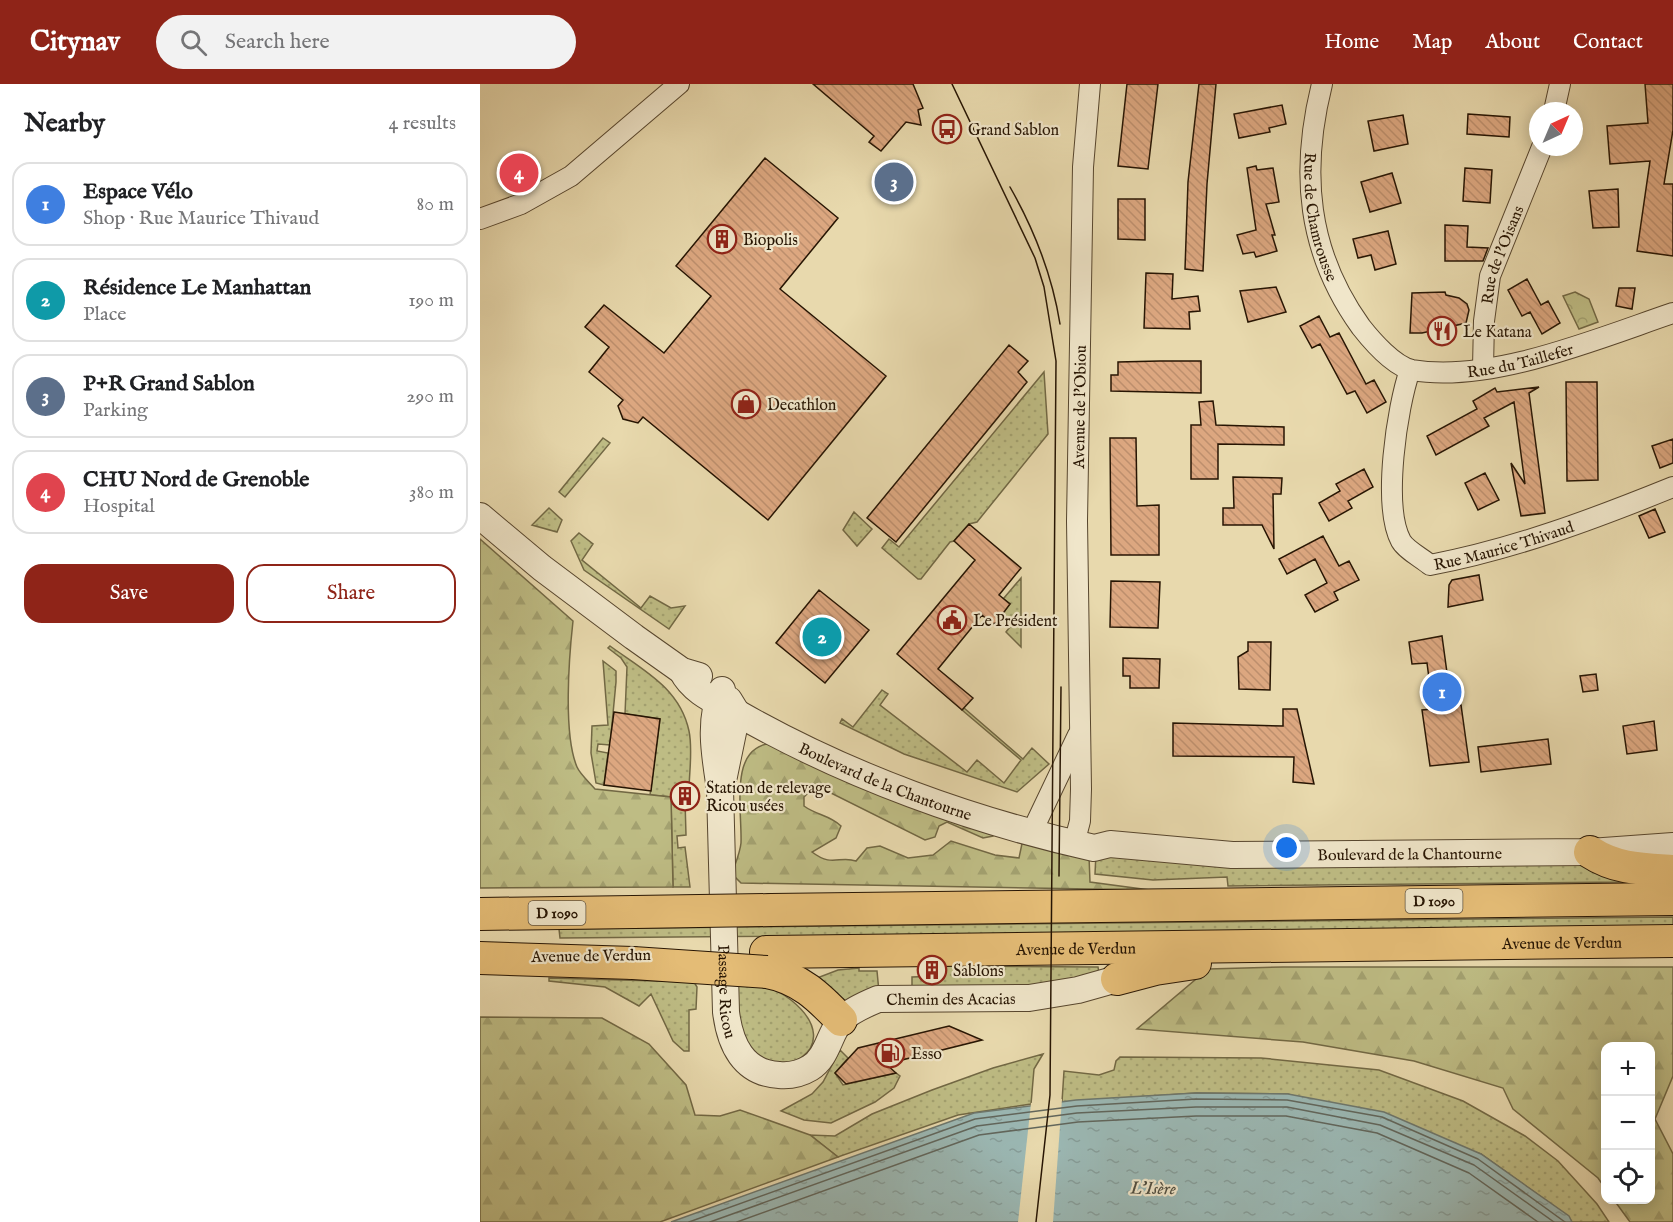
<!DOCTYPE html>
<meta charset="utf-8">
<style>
body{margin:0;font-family:"IM FELL English",serif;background:#f2f2f2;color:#202124}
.controls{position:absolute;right:18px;bottom:18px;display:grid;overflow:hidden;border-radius:12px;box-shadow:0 3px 15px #0003}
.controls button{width:54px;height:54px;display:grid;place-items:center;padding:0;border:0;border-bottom:2px solid #e0e0e0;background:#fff;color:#202124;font:30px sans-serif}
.compass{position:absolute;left:1049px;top:18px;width:54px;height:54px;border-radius:50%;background:#fff;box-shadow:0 3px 15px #0003;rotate:44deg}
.you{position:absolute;left:807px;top:764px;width:21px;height:21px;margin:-15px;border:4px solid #fff;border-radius:50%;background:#1a73e8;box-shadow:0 0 0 9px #1a73e833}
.badge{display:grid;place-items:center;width:39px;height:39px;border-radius:50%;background:#8f2418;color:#fff;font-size:20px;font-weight:700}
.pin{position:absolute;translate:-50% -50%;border:3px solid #fff;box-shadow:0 2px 6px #0006}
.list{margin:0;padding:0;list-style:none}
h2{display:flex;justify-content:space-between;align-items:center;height:78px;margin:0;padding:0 24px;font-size:26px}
h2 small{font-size:20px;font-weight:400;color:#757577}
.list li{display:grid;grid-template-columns:39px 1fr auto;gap:18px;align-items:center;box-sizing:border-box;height:84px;margin:0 12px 12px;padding:0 12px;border:2px solid #e0e0e0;border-radius:18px}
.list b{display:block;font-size:22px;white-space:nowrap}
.list p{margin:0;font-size:20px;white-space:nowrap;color:#757577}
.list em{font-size:20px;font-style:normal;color:#757577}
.actions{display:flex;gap:12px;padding:18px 24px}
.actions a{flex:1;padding:14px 0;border:2px solid #8f2418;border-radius:18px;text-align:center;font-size:21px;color:#8f2418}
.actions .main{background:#8f2418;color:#fff}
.icon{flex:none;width:33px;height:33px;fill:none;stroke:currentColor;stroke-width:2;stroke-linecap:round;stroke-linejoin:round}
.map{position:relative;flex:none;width:1193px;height:1138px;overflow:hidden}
header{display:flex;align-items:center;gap:36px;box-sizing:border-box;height:84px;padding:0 30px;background:#8f2418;color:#fff}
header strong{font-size:28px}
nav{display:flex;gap:33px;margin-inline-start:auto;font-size:21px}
.search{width:420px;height:54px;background:#f2f2f2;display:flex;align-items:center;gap:15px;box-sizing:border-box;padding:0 21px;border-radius:33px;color:#757577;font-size:22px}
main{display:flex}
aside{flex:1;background:#fff}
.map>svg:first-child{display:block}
.grass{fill:url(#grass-dots);stroke:#726844;stroke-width:1.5}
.forest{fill:url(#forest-firs);stroke:#726844;stroke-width:1.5}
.park{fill:url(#park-crowns);stroke:#726844;stroke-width:1.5}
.water{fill:url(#water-ripples);stroke:#6d776d;stroke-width:1.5}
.pier{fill:#e8d9ad}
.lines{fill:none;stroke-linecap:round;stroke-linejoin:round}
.shore{stroke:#61665c;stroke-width:1.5}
.building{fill:url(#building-back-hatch);stroke:#271503;stroke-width:1.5}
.minor-casing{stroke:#57462e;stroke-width:22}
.tertiary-casing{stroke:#57462e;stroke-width:28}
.primary-casing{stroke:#271503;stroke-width:34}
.minor{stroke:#f0e6ca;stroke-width:20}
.tertiary{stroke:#f0e6ca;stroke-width:26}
.primary{stroke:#e4bc76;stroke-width:32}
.tram{stroke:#271503;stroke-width:1.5}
.primary-bridge-casing{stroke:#271503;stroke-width:34;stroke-linecap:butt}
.primary-bridge{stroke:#e4bc76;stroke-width:32}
.labels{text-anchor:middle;stroke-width:4.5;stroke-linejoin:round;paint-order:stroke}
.shield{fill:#f0e6ca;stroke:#63543f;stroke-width:1.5}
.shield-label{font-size:15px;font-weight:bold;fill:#271503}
.poi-label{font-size:16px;fill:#271503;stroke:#f0e6ca;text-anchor:start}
.street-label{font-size:16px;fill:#271503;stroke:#f0e6ca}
.water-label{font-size:18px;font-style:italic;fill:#504e41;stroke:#f0e6ca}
</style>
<header>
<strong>Citynav</strong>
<div class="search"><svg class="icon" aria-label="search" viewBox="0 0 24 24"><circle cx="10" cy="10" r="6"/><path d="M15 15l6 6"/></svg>Search here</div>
<nav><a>Home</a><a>Map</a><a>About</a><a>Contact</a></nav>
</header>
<main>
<aside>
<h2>Nearby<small>4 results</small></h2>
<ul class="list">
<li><span class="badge" style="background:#3f7fe0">1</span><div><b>Espace Vélo</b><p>Shop · Rue Maurice Thivaud</p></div><em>80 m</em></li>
<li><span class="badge" style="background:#0f9aa8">2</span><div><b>Résidence Le Manhattan</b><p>Place</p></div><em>190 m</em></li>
<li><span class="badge" style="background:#5c6f8a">3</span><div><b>P+R Grand Sablon</b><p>Parking</p></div><em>290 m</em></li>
<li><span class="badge" style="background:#e0444e">4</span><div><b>CHU Nord de Grenoble</b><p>Hospital</p></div><em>380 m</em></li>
</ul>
<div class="actions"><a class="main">Save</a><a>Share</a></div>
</aside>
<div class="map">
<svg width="1193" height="1138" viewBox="0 0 1193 1138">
<defs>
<pattern id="grass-dots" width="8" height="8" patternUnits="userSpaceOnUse" patternTransform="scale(1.5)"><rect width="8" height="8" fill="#bebc84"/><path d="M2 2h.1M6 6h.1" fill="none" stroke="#a3a170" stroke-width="1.8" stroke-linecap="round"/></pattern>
<pattern id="forest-firs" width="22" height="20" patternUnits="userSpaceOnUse" patternTransform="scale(1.5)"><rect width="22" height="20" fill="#bebc84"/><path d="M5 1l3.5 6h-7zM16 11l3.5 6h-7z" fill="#a3a170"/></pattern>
<pattern id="park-crowns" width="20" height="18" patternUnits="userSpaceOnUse" patternTransform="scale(1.5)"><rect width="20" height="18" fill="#bebc84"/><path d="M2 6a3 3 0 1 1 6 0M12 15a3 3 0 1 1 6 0" fill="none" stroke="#a3a170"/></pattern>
<pattern id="water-ripples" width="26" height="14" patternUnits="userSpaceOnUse" patternTransform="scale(1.5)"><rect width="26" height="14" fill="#9bb8b4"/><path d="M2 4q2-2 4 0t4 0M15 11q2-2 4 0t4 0" fill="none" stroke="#869d99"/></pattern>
<pattern id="building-back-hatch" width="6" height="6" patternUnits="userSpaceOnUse" patternTransform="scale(1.5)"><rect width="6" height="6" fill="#dca780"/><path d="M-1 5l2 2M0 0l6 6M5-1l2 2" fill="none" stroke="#bd8f6d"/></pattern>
</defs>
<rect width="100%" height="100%" fill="#e8d9ad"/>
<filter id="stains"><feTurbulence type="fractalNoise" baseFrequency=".00333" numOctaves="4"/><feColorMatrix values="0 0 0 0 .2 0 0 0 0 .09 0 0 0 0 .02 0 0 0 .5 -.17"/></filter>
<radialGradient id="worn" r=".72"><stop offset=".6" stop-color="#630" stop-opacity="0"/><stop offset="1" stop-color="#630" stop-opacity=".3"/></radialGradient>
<path class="grass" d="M564,288L568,350L497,438L489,440L474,457L470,458L441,495H438L402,464L409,455L419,463Z
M123,354L130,359L85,413L79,408Z
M69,424L82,436L77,448L52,441Z
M374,428L392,445L377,462L363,446Z
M99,449L113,460L102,476L161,524L170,512L191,524L205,522L189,545L104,486L91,457Z
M541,494V563L526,548L533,539L522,530L530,520L523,515Z
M130,562C163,586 200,604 209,647C213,666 209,689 209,707H202V716H205L206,751L197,752L198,764L205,763L210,803H193L191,713L170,711L180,635L145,630L147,583L141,574L128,564Z
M123,577L136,587V598L130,661L118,660L117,667L128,669L124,701L116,699L111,669L112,642L128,641Z
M402,606L408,610L400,621L487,688L497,676L524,699L541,676L482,626L484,624L543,675L552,664L569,680L537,708L424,670L360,639L362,635L373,643Z
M616,769L729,779L967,783L1101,778L1141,793L1142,798L748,802L747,793L673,796L615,790Z
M1193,833V845L80,854L79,845Z
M461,882L618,883L619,889L564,904L432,907V893L461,892Z
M379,884V887H397L399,908L363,918L337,894L358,886Z
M69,894L214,898L217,903L216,925L209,926V967H204L193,957L171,910L159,922L125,903L69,897Z
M252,896C274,897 293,902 311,916C372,965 293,1006 264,959C256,946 255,912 252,896Z
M360,966L368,974L355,989L363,1001L416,989L420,992L414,1004L395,1018L351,1039L324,1036L301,1027L332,1010L343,998Z
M563,970L554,985L551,1020L478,1031L358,1073L330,1051L355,1052L392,1030L452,1006L513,984Z
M640,973L781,974L899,986L983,1017L1045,1052L1078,1077L1117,1120L1129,1138H1092L1088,1132L1001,1070L808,1010L716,1009L582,1018L584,987L619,991L634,986L636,977Z"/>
<path class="forest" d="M0,455L93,537C89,573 83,650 97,683C100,690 109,698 115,705L191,713L193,803L0,804Z
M299,657L516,745L513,752L503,754L467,738L459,742L455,753L445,756L343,705H332L324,713V722C336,731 350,731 361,742L356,754L332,768C353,784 359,771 376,777L387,764L400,762L428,774L453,771L471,757L515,771L539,774L544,750L609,772L610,798L670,806L261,799L252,790C255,780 260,769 261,759C262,735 254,689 270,670C277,661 289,659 299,657Z
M803,883H1193V992L1175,1035L1193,1070V1138H1150L1134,1116H1170V962H1126L1125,1104L1118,1094L1033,1025L1023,1004L934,977L823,958L657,945L728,885Z
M0,933L122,934L169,960L206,1001L215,1031L240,1032L260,1026L330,1051L358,1073L180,1138H0Z"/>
<path class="park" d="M1095,208L1109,215L1118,238L1099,245L1083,212Z"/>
<path class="water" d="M716,1009L808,1010L904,1028L1001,1070L1089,1132L1092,1138H191L494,1029L596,1016Z"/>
<path class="pier" d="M582,1015L573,1138H538L551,1019Z"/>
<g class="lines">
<path class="shore" d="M209,1138L495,1035L597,1022L716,1015L807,1016L902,1033L998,1075L1085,1138
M230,1138L497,1042L597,1029L716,1023H807L900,1041L994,1081L1074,1138
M257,1138L499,1051L598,1038L716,1032H806L897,1049L989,1089L1058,1138"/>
</g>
<path class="building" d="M333,0H433L443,24L438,26L441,41L426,38L401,67L389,58L394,52Z
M647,0H678L668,85L638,82Z
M719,0H736L727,100L723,187L705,185L708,98Z
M1165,0H1193V46L1184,100H1193V172L1157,167L1170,77L1130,80L1127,42L1168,39Z
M802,21L806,40L789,44L790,48L759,54L754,30Z
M988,30L1030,33L1029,53L987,50Z
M923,31L928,60L894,67L888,37Z
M285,74L358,134L300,205L406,292L288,436L163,333L158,339L143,335L138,322L143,316L109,288L129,263L105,243L124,221L184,269L231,212L196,182Z
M776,82L777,86L793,84L799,118L786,120L795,151H792L797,167L776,173L774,168L763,170L757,151L776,146L767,84Z
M985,84L1012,86L1010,119L983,117Z
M912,89L921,119L890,128L881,98Z
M1138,105L1139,143L1113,144L1109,107Z
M638,115H665V156L638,155Z
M965,141L988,142L987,163L1008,164L1003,177H965Z
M908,147L916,180L895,186L891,171L878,174L873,155Z
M666,189L693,190L692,215L718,212L720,227L709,228L710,245L664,244Z
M1047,195L1061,221L1068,217L1080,239L1062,250L1050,228L1042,232L1028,206Z
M796,203L806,228L768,238L760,207Z
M1139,204H1155L1152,225L1136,222Z
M965,208L966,211L979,214L987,220L989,226L986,239L942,249H930L932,209Z
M839,232L850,253L859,249L886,300L894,296L906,318L887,329L875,307L867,310L840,260L832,264L820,242Z
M529,261L548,277L538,288L547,298L416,458L387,434Z
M680,277H721V309L631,307V291H638V278Z
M1086,298H1117L1118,396L1087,397Z
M1059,303L1049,309L1065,429L1041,432L1031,379L1045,400L1034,318L1004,334L1009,342L956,371L947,352L997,325L993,317L1015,304L1017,308Z
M733,317L736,341L804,343V361L738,360V395H711V341H721L719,318Z
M630,354H656L657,422L679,421V471H631Z
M1193,355V379L1180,384L1172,362Z
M884,385L893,403L868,417L872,424L849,437L839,419L860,407L856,400Z
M1005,389L1019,416L998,426L985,399Z
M753,393L802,394L801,410H793L794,465L782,441H743V424H754Z
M1175,425L1185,448L1169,454L1159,432Z
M489,440L541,484L519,511L530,520L516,539L512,540L502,531L458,585L493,614L482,626L417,570L495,476L474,457Z
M843,452L859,482L869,477L879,496L854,508L858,516L835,528L825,511L847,499L835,475L807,490L799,475Z
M999,491L1003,516L968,523L969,501L972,496Z
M631,497L680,498L678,544L630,543Z
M339,506L389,546L345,599L296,559Z
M962,552L968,596L972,595L976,621H981L989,678L950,682L942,626L953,625L947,579L932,580L929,558Z
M768,558H791L790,606L759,605L758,573L768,567Z
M643,574L680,575L679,604H650V592H643Z
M1116,590L1118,606L1103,608L1100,592Z
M803,625H817L834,700L813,698L814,673L693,672V639L803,642Z
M134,628L180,635L171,707L124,701Z
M1174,637L1177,666L1147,670L1143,642Z
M1068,655L1071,680L1001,688L998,663Z
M469,942L502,956L406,980L416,989L366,1000L355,989L378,964Z"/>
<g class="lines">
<g class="minor-casing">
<g id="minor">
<path id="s1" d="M842,0C820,88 827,168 881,243C892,257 914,282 932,286C1010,300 1119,254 1193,229"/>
<path d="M1074,27L1080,0"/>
<path d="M0,135L41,120L91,92L199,0"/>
<path id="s2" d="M1003,284L1004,237L1010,192L1062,63"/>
<path id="s3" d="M930,286C917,323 902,422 921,457C926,466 942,474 950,481C1034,465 1114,435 1193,403"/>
<path d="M554,749L557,737L598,651"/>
<path id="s4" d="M594,760L600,737L601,705L597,437L603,83L610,0"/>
</g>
</g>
<g class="tertiary-casing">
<g id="tertiary">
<path d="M0,432L62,484L154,553L202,587L219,592"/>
<path id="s5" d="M202,587C213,609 238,618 259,630C368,692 492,737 614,764L630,760L752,771L1110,768L1193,762"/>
<path id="s6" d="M242,606C228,636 235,673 240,705L246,928C250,960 263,989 299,991C310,992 320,990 330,984C348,973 349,949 362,935C372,926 386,920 398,915L549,914L598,906L637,895"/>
<path d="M244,692L257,629L249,616"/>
</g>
</g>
<g class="primary-casing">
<g id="primary">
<path d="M1110,768C1136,785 1162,785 1193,787"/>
<path d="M291,826L1193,815"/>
<path d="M0,830L154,828"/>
<path id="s7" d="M286,868L1193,857"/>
<path d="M0,874L153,879"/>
<path d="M287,888C320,894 339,913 361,936"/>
<path d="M637,895L675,885L715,879"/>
</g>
</g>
<use href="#minor" class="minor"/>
<use href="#tertiary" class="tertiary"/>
<use href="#primary" class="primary"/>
<path class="tram" d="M472,0L555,174L564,203L576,277L570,1011L556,1138
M530,103C555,147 572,190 580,240
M579,792L581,603"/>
<g class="primary-bridge-casing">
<path id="primary-bridge" d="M154,828L291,826
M153,879L287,888"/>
</g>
<use href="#primary-bridge" class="primary-bridge"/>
</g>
<defs>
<g id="bus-ring" transform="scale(1.5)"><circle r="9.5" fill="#f0e6ca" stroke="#8f2418" stroke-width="1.5"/><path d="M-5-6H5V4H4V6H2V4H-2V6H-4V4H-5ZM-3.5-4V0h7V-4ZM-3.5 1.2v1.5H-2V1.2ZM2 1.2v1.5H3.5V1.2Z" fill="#8f2418"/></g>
<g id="building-ring" transform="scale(1.5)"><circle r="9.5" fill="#f0e6ca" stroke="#8f2418" stroke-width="1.5"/><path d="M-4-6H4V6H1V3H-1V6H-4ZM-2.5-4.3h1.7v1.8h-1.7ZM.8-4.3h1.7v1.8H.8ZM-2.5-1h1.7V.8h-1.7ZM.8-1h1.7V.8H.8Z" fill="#8f2418"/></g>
<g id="restaurant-ring" transform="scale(1.5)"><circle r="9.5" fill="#f0e6ca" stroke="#8f2418" stroke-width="1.5"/><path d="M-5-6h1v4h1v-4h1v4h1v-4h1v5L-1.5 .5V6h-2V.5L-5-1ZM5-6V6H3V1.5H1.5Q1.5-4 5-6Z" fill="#8f2418"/></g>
<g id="shop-ring" transform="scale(1.5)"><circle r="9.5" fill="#f0e6ca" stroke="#8f2418" stroke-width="1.5"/><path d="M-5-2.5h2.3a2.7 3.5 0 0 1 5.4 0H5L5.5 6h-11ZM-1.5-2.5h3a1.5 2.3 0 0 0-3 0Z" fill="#8f2418"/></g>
<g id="civic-ring" transform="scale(1.5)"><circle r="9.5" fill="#f0e6ca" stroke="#8f2418" stroke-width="1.5"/><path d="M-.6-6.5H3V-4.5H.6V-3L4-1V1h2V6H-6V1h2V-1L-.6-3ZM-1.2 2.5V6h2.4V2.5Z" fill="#8f2418"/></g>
<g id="fuel-ring" transform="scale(1.5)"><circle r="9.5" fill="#f0e6ca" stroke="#8f2418" stroke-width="1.5"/><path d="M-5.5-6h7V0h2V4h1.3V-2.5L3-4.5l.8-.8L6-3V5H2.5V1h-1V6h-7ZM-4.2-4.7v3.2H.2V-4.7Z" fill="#8f2418"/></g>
</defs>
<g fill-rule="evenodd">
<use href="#bus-ring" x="467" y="45"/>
<use href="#building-ring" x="242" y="155"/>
<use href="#restaurant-ring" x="962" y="247"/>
<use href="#shop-ring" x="266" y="320"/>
<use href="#civic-ring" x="472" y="536"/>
<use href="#building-ring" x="205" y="712"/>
<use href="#building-ring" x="452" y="886"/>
<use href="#fuel-ring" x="410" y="969"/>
</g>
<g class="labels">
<g class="shield">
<rect x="925.5" y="805" width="57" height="24" rx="4.5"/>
<rect x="48.5" y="817" width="57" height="24" rx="4.5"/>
</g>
<g class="shield-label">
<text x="954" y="822">D 1090</text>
<text x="77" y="834">D 1090</text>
</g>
<g class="poi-label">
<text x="488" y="51">Grand Sablon</text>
<text x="263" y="161">Biopolis</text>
<text x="983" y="253">Le Katana</text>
<text x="287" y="326">Decathlon</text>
<text x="493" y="542">Le Président</text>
<text x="226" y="709">Station de relevage<tspan x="226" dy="18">Ricou usées</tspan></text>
<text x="473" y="892">Sablons</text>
<text x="431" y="975">Esso</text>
</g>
<g class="street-label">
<text dy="6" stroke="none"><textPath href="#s1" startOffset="135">Rue de Chamrousse</textPath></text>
<text dy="6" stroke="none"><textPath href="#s2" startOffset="116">Rue de l'Oisans</textPath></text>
<text dy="6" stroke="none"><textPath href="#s1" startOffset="432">Rue du Taillefer</textPath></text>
<text dy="6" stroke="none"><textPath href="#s4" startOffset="438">Avenue de l'Obiou</textPath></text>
<text dy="6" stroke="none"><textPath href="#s3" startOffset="288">Rue Maurice Thivaud</textPath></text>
<text dy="6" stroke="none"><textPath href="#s5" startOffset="234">Boulevard de la Chantourne</textPath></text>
<text dy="6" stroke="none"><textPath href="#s5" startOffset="770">Boulevard de la Chantourne</textPath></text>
<text dy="6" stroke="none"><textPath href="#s7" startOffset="796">Avenue de Verdun</textPath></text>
<text dy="6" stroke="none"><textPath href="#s7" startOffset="310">Avenue de Verdun</textPath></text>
<text transform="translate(111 871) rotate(-1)" y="6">Avenue de Verdun</text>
<text dy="6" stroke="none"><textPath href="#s6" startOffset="303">Passage Ricou</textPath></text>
<text dy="6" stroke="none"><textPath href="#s6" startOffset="620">Chemin des Acacias</textPath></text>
</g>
<g class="water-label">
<text transform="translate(673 1104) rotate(1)" y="6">L'Isère</text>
</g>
</g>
<rect width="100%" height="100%" filter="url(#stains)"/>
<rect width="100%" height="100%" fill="url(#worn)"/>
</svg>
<div class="controls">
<button>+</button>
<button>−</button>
<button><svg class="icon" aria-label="locate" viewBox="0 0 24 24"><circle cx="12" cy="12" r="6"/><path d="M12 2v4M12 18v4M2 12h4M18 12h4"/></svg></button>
</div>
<svg class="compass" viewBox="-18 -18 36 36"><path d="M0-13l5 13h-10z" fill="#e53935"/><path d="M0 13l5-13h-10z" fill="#757577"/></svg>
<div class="you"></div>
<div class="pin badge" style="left:962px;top:608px;background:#3f7fe0">1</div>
<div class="pin badge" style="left:342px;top:553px;background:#0f9aa8">2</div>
<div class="pin badge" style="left:414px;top:98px;background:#5c6f8a">3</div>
<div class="pin badge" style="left:39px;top:89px;background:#e0444e">4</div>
</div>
</main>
